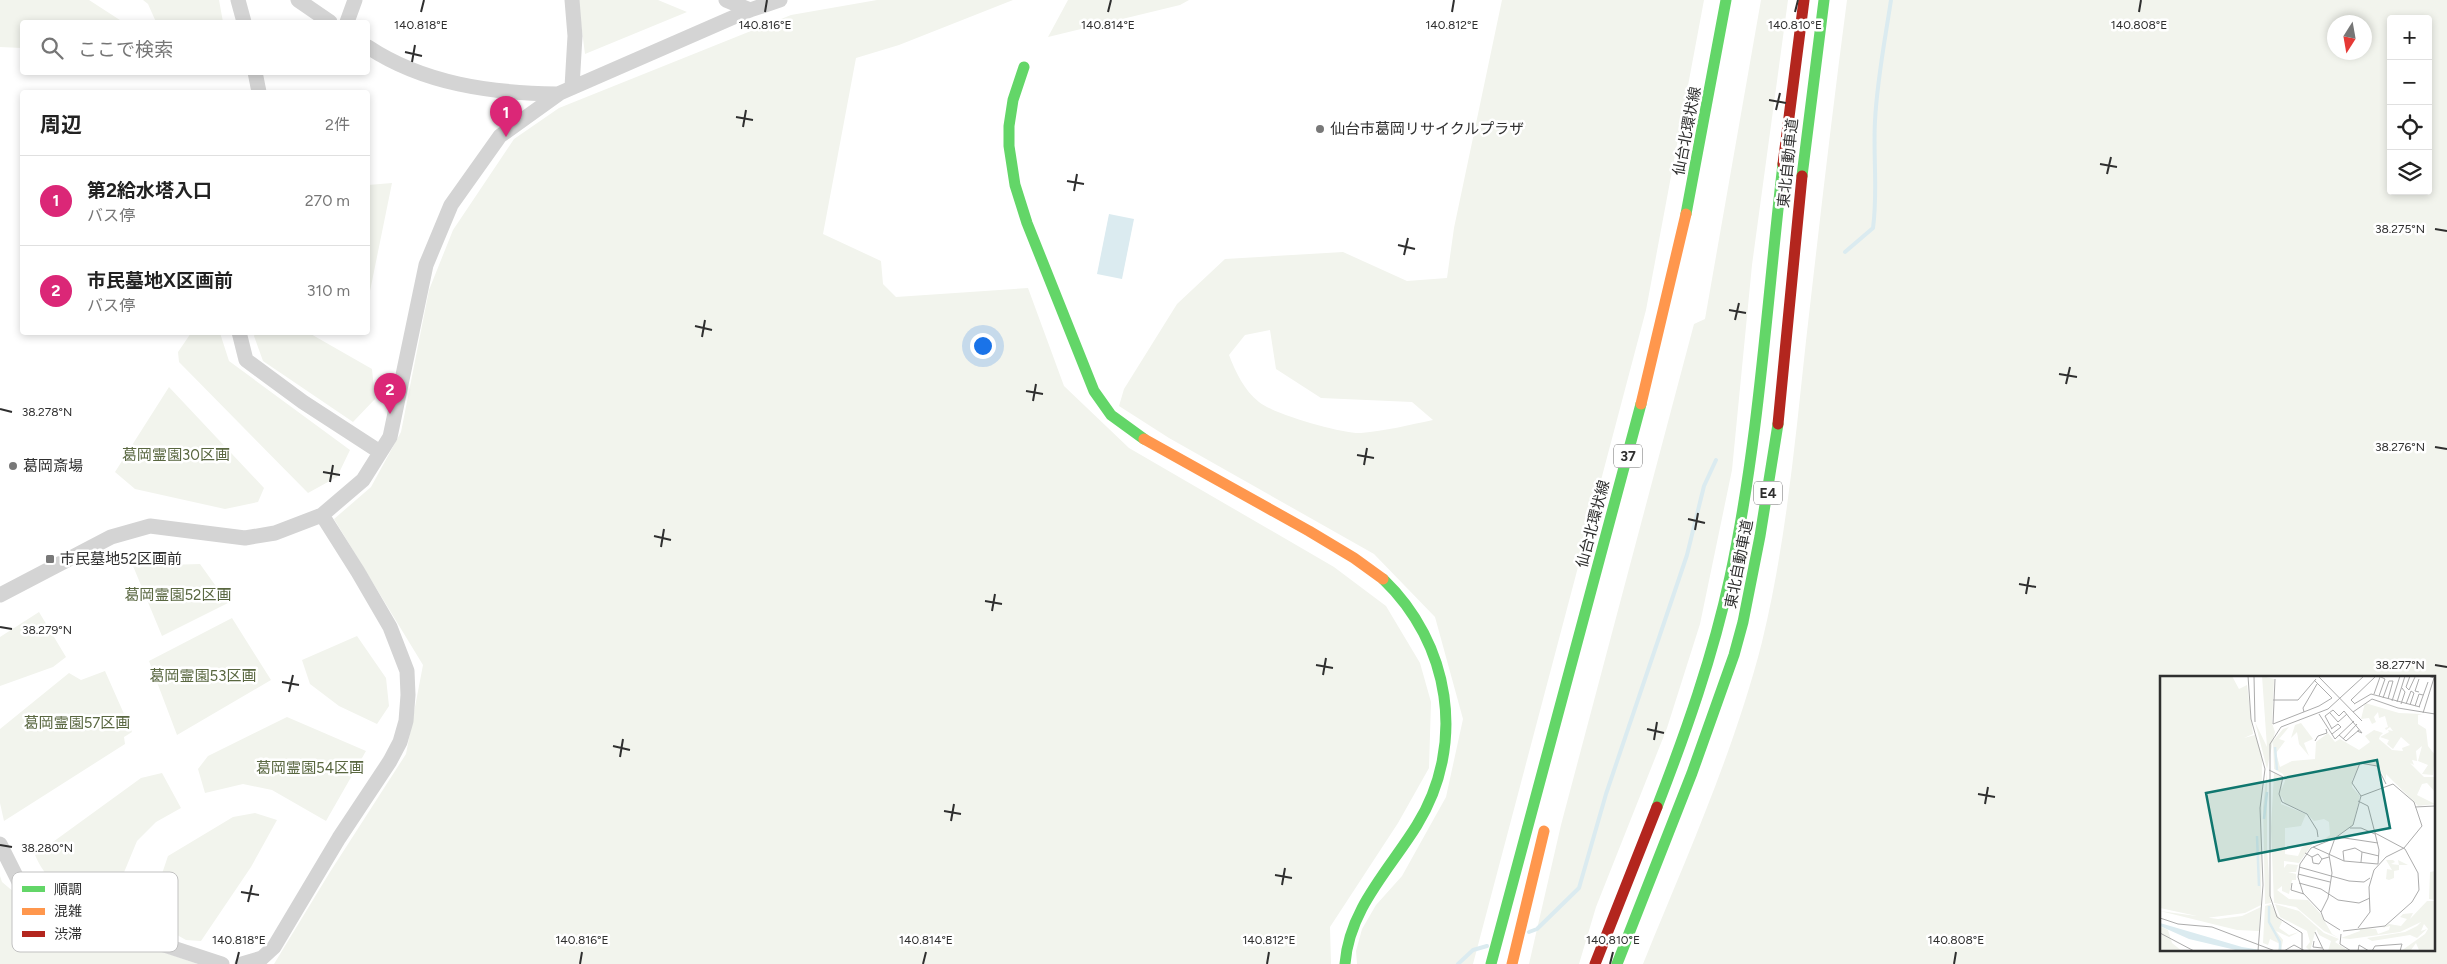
<!DOCTYPE html>
<html lang="ja">
<meta charset="utf-8">
<style>
body{margin:0;font-family:Figtree,"Noto Sans JP",sans-serif;background:#f2f2f2;color:#222}
.controls{position:absolute;right:15px;top:15px;display:grid;overflow:hidden;border-radius:5px;box-shadow:0 2px 8px #0003}
.controls button{width:45px;height:45px;display:grid;place-items:center;padding:0;border:0;border-bottom:1px solid #e0e0e0;background:#fff;color:#222;font:25px sans-serif}
.compass{position:absolute;left:2327px;top:15px;width:45px;height:45px;border-radius:50%;background:#fff;box-shadow:0 2px 8px #0003;rotate:191deg}
.you{position:absolute;left:982px;top:345px;width:18px;height:18px;margin:-12px;border:4px solid #fff;border-radius:50%;background:#1a73e8;box-shadow:0 0 0 8px #1a73e833}
.badge{display:grid;place-items:center;width:32px;height:32px;border-radius:50%;background:#db2777;color:#fff;font-size:16px;font-weight:700}
.pin{position:absolute;translate:-50% -41px;filter:drop-shadow(0 1px 2px #0008)}
.pin::after{content:'';position:absolute;top:26px;width:18px;height:15px;background:inherit;clip-path:polygon(0 0,100% 0,50% 100%)}
.list{margin:0;padding:0;list-style:none}
h2{display:flex;justify-content:space-between;align-items:center;height:65px;margin:0;padding:0 20px;font-size:21px}
h2 small{font-size:16px;font-weight:400;color:#767676}
.list li{display:grid;grid-template-columns:32px 1fr auto;gap:15px;align-items:center;box-sizing:border-box;height:90px;padding:0 20px;border-top:1px solid #e0e0e0}
.list b{display:block;font-size:19px;white-space:nowrap}
.list p{margin:0;font-size:16px;white-space:nowrap;color:#767676}
.list em{font-size:16px;font-style:normal;color:#767676}
.icon{flex:none;width:28px;height:28px;fill:none;stroke:currentColor;stroke-width:2;stroke-linecap:round;stroke-linejoin:round}
.map{position:relative;flex:none;width:2447px;height:964px;overflow:hidden}
.search{position:absolute;background:#fff;box-shadow:0 2px 8px #0003;left:20px;top:20px;width:350px;height:55px;display:flex;align-items:center;gap:12px;box-sizing:border-box;padding:0 18px;border-radius:5px;color:#767676;font-size:19px}
.panel{position:absolute;background:#fff;box-shadow:0 2px 8px #0003;left:20px;top:90px;width:350px;height:245px;border-radius:5px}
.map>svg:first-child{display:block}
.green{fill:#f2f4ed;fill-rule:evenodd}
.water{fill:#dbebf0}
.lines{fill:none;stroke-linecap:round;stroke-linejoin:round}
.stream{stroke:#dbebf0;stroke-width:4}
.street{stroke:#d4d4d4;stroke-width:15}
.fast{stroke:#63d668;stroke-width:11}
.slow{stroke:#ff974d;stroke-width:11}
.jam{stroke:#b3261e;stroke-width:11}
.ticks{fill:none;stroke:#2f2f2f;stroke-width:2}
.poi-dot{fill:#787878;stroke:#fff;stroke-width:2}
.labels{text-anchor:middle;stroke-width:5;stroke-linejoin:round;paint-order:stroke}
.shield{fill:#fff;stroke:#6d6d6d;stroke-width:1}
.shield-label{font-size:14px;font-weight:bold;fill:#2f2f2f}
.poi-label{font-size:15px;fill:#2f2f2f;stroke:#fff;text-anchor:start}
.street-label{font-size:15px;fill:#2f2f2f;stroke:#fff}
.park-label{font-size:15px;fill:#596740;stroke:#fff}
.inset-river{fill:none;stroke:#dbebf0;stroke-width:2.5}
.inset-road{fill:none;stroke:#acacac;stroke-width:1}
.view{fill:#0f766e;fill-opacity:0.15;stroke:#0f766e;stroke-width:2.5}
.inset-edge{fill:none;stroke:#2f2f2f;stroke-width:2.5}
.key{fill:#fff;stroke:#c1c1c1;stroke-width:1}
.key-label{font-size:14px;fill:#2f2f2f}
.ticks-label{font-size:12px;text-anchor:middle;fill:#2f2f2f;stroke:#fff;stroke-width:5;stroke-linejoin:round;paint-order:stroke}
</style>
<div class="map">
<svg width="2447" height="964" viewBox="0 0 2447 964">
<rect width="100%" height="100%" fill="#fff"/>
<path class="green" d="M0,0H89L123,22H22V48L0,47Z
M143,0H219L223,22H156L148,4Z
M578,0H658L687,12L585,54Z
M877,0H1013L899,45L856,58L823,234L881,261L883,284L896,297L1028,288L1064,386L1129,448L1334,567L1386,606L1420,663L1431,702L1429,768L1398,823L1330,927L1331,964H274L330,872L406,754L423,665L334,519L371,487L401,432L429,290L453,230L514,139L559,108L791,15Z
M1068,0H1189L1180,5L1048,37Z
M1502,0H1704L1646,310L1473,964H1357L1356,951L1362,929L1376,905L1402,876L1446,797L1463,719L1435,617L1374,554L1169,438L1119,406L1124,389L1177,304L1225,259L1343,252L1407,281L1447,278L1454,228ZM1270,330L1276,369L1321,398L1412,402L1433,420C1409,425 1385,431 1361,433C1343,434 1273,414 1259,402C1244,390 1236,373 1229,355L1245,335Z
M1761,0H1788L1752,265L1732,470L1700,624L1667,728L1596,907L1579,964H1529L1561,825L1694,324L1705,319Z
M1847,0H2447V964H1643C1686,858 1734,752 1762,642C1786,543 1795,442 1806,341C1819,227 1832,114 1847,0ZM2391,19H2428V191H2391ZM2334,22H2364V52H2334ZM2161,678H2433V950H2161Z
M392,183L368,301V185Z
M256,332L309,333L372,369L375,399L353,422L263,361L254,336Z
M191,333H220L229,361L350,450L337,477L308,493L179,362L178,352Z
M169,387L264,488L258,502L225,509L135,489L115,472Z
M200,564L228,603L162,636L133,566Z
M39,612L66,657L53,667L0,686V637Z
M232,618L271,680L177,735L149,661Z
M357,636L386,678L389,706L377,724L339,706L310,684L302,660Z
M105,671L132,732L124,737L125,744L4,821L0,803V729L69,673L81,680Z
M287,717L366,751L326,821L272,790L243,784L205,793L198,769L208,756Z
M162,773L181,808L156,822L137,841L108,911C76,897 49,889 35,855L141,778Z
M255,813L277,820L251,867L201,941L186,940L147,918L168,856L233,817Z
M0,876L2,882L33,908L198,964H0Z"/>
<path class="water" d="M1109,214L1134,219L1122,279L1097,274Z"/>
<g class="lines">
<path class="stream" d="M1845,252L1873,228C1878,192 1873,157 1875,121C1877,80 1885,40 1891,0
M1529,932L1537,929L1579,888L1606,794L1687,555L1704,486L1716,460
M1458,964L1473,950L1487,946"/>
<path class="street" d="M238,0L244,22
M298,0L330,22
M572,0L575,36L572,87
M726,0L750,10
M347,22L355,0
M368,47C424,84 491,93 557,94
M255,72L259,92
M239,332L246,360L303,402L380,452
M0,595L111,537L150,526L245,538L275,533L322,515L363,480L390,437L426,265L451,205L500,136L560,93L750,10L780,0
M0,844L20,884L38,901L73,915L222,964
M242,964L262,958L274,947L339,838L390,761L400,742L406,721L408,695L407,671L390,627L358,572L322,515"/>
<path class="fast" d="M1024,67L1013,100L1009,126V146L1015,185L1027,223L1094,391L1111,415L1144,439
M1802,176L1824,0
M1686,214L1726,0
M1657,807C1686,732 1713,656 1730,577C1759,441 1767,301 1783,164
M1345,964C1349,909 1390,869 1417,825C1467,744 1450,643 1383,579
M1491,964L1641,404
M1617,964L1692,773L1734,655L1743,622L1760,536L1778,424"/>
<path class="slow" d="M1641,404L1686,214
M1144,439L1309,531L1354,558L1383,579
M1512,964L1544,831"/>
<path class="jam" d="M1783,164L1804,0
M1778,424L1802,176
M1595,964L1657,807"/>
</g>
<path class="ticks" d="M421,12L424,0M765,12L767,0M1108,12L1111,0M1452,12L1454,0M1795,12L1798,0M2139,12L2141,0M405,52L422,56M412,62L415,45M1769,100L1786,103M1776,110L1780,93M736,117L753,120M743,127L746,110M2100,164L2117,167M2107,174L2111,157M1067,181L1084,184M1074,191L1077,174M2435,229L2447,231M1398,245L1415,249M1404,255L1408,238M1729,310L1746,313M1735,320L1739,303M695,326L712,330M702,337L705,320M2059,374L2077,377M2066,384L2070,367M1026,391L1043,394M1033,401L1036,384M0,409L12,412M2435,447L2447,449M1357,455L1374,458M1364,465L1367,448M323,472L340,475M330,482L333,465M1688,519L1705,523M1695,530L1698,513M654,536L671,540M661,547L664,529M2019,584L2036,587M2026,594L2029,577M985,601L1002,604M992,611L995,594M0,627L12,629M1316,665L1333,668M2435,665L2447,667M1323,675L1326,658M282,682L299,685M289,692L293,675M1647,729L1664,733M1654,740L1657,722M613,746L630,750M620,757L623,739M1978,794L1995,797M1985,804L1988,787M944,811L961,814M951,821L954,804M0,845L12,847M1275,875L1292,878M1282,885L1285,868M241,892L259,895M248,902L252,885M236,964L239,952M580,964L582,952M923,964L926,952M1267,964L1269,952M1610,964L1613,952M1954,964L1956,952"/>
<g class="poi-dot">
<circle cx="1320" cy="129" r="5"/>
<circle cx="13" cy="466" r="5"/>
<rect x="45" y="554" width="10" height="10" rx="2.5"/>
</g>
<g class="labels">
<g class="shield">
<rect x="1614" y="444.5" width="28" height="23" rx="4"/>
<rect x="1754" y="481.5" width="28" height="23" rx="4"/>
</g>
<g class="shield-label">
<text x="1628" y="461">37</text>
<text x="1768" y="498">E4</text>
</g>
<g class="poi-label">
<text x="1330" y="134">仙台市葛岡リサイクルプラザ</text>
<text x="23" y="471">葛岡斎場</text>
<text x="60" y="564">市民墓地52区画前</text>
</g>
<g class="street-label">
<text transform="translate(1687 131) rotate(-79)" y="5">仙台北環状線</text>
<text transform="translate(1788 163) rotate(-84)" y="5">東北自動車道</text>
<text transform="translate(1593 524) rotate(-75)" y="5">仙台北環状線</text>
<text transform="translate(1739 564) rotate(-79)" y="5">東北自動車道</text>
</g>
<g class="park-label">
<text x="176" y="460">葛岡霊園30区画</text>
<text x="178" y="600">葛岡霊園52区画</text>
<text x="203" y="681">葛岡霊園53区画</text>
<text x="77" y="728">葛岡霊園57区画</text>
<text x="310" y="773">葛岡霊園54区画</text>
</g>
</g>
<g transform="translate(2160 676)">
<rect width="275" height="275" fill="#fff"/>
<path d="M0,0H72L79,13L87,9L93,58L84,62L95,59L102,79L101,229L85,237L46,242L0,232ZM102,0L114,3L112,47L115,56L107,93L95,46L107,71ZM205,27L239,37L263,38L258,39V48L266,53L268,70L275,79L273,99L262,98L268,89L258,85L262,70L256,75L257,85L252,84L254,89L250,87L264,101H275V116L267,107L262,108L257,119L275,128L258,130L226,98V104L218,90L201,86L192,104V111L200,120L193,149L175,161L159,167L170,159L169,146L164,143L154,145L145,136L125,128L120,117L125,105L123,98L114,93L113,65L123,53L129,51L119,63L125,65L116,77L120,91L132,85L155,83L156,66L168,57L175,66L180,63L199,74L210,66L205,60L214,54L223,57L220,60L219,63L232,74L243,75L242,72L250,69L241,61L233,73L227,68L229,64L220,61L229,56L228,54L233,55L230,51L226,54L225,52L228,51L225,40L219,42L218,36L214,41L216,46L212,48L209,42L201,43ZM141,47L153,63L144,67L149,80L139,68L137,56L131,62L135,49ZM107,95V173L111,227L105,228L103,131ZM114,97L122,101L121,128L146,138L141,150L125,152V178L138,180L142,171L156,163L139,187L124,185V192L127,188L138,189L136,196H128L136,198V204H132L129,218L122,215V210L117,214L129,223L148,224L160,237L172,258L179,262L164,255L136,231L114,227L111,152ZM226,184H233L235,186L231,188L239,189L238,184L248,189H239V194L234,195V202L229,204L226,203L227,193L232,194ZM275,195V224L269,223L270,196ZM267,225H275V275L259,274L256,267L251,274L241,275L265,258L268,253L264,248L261,255L267,253L257,262L250,259L212,265L207,262L245,256L257,250L261,246L240,256L190,263L181,262L200,255L199,252L216,253L218,258L229,254L230,250L222,252L229,248L241,250L247,243L240,241L243,238L253,237L250,243ZM111,228L122,246L119,252L129,259L139,256L129,261L116,255L123,264L121,275L118,274L120,268L110,263L108,269L103,267L105,230ZM115,228L139,235L164,257L179,263L175,266L189,275H168L171,265L159,259L156,253L150,275L146,271L150,266L147,255L120,241ZM101,231L99,255L77,254L0,235L58,243L82,240ZM0,250L8,254L12,267L22,275H0Z" fill="#f2f4ed"/>
<path d="M0,247L82,271L107,275H80L29,263L0,250Z" fill="#dbebf0"/>
<path class="inset-river" d="M115,71L117,94M104,143L107,116M97,160L99,210M109,230V246L120,266V275"/>
<path class="inset-road" d="M88,0L91,43L105,93L100,132L103,209L98,275M94,0L95,46M158,0L202,45M250,0L246,11L249,14L255,1M115,3L113,48L159,30L172,22L154,4M259,16L255,15L259,3M214,18L220,1M219,20L225,3L219,0M223,22L229,5H233L228,23M113,24H138L156,3M232,25L240,0M237,26L245,0M194,28L211,18L260,31M195,28L191,24L216,0M241,28L245,16L242,12M246,28L251,15L254,17L250,29M255,30L259,18L263,19M259,31L268,6M144,36L143,32L157,8M193,36L212,23L238,32L275,38M170,37L178,46L187,38M263,37L274,2L268,0M159,38L175,63L194,45M171,53L178,48L181,51L172,58M172,53L165,40L173,34L179,40L184,35L202,57L197,55M179,59L186,65L199,54M183,63L197,48M155,65L158,60L167,57L166,53M109,94L123,101L119,118L122,126L147,138L157,154L158,161M201,120L192,107L200,87L217,90L226,108M255,131L275,130M190,152H201L215,158M178,161L218,167M153,171L184,185L218,188L219,174L215,157M202,176L219,180M145,177L152,181L158,178L162,183L169,181M152,181L153,187L159,188L162,183M184,185L183,175L195,172L202,176L201,186M139,191L189,205L204,206L210,202M138,198L170,206M132,207L131,214L144,218M139,207L161,213L178,224L199,227L210,222M161,236L168,222L172,197L169,179L175,162M0,242L18,248L52,251L115,275M180,254L164,244L161,236L143,217L138,201L140,188L151,172L175,162L193,149L201,120L233,108L254,126L262,150L244,172L226,181L214,194L209,211L210,236L198,252M183,255L225,250L252,226L259,214L258,197L245,173L215,157L208,130L198,125M155,256L164,275M0,257L34,275M181,258L180,268L191,275M154,265L153,271L162,272M124,275L134,269L145,275M142,275V257L117,241L110,220V68L121,51L168,33L204,0M198,275L199,269L209,275M212,275L215,270L242,268L240,275"/>
<path class="view" d="M217,84L230,152L59,185L46,117Z"/>
<rect width="275" height="275" class="inset-edge"/>
</g>
<rect x="12" y="872" width="166" height="80" rx="8" class="key"/>
<rect x="22" y="886" width="23" height="6" fill="#63d668"/>
<rect x="22" y="908" width="23" height="7" fill="#ff974d"/>
<rect x="22" y="931" width="23" height="6" fill="#b3261e"/>
<g class="key-label">
<text x="54" y="894">順調</text>
<text x="54" y="916">混雑</text>
<text x="54" y="939">渋滞</text>
</g>
<g class="ticks-label">
<text x="421" y="29">140.818°E</text>
<text x="765" y="29">140.816°E</text>
<text x="1108" y="29">140.814°E</text>
<text x="1452" y="29">140.812°E</text>
<text x="1795" y="29">140.810°E</text>
<text x="2139" y="29">140.808°E</text>
<text x="2400" y="233">38.275°N</text>
<text x="47" y="416">38.278°N</text>
<text x="2400" y="451">38.276°N</text>
<text x="47" y="634">38.279°N</text>
<text x="2400" y="669">38.277°N</text>
<text x="47" y="852">38.280°N</text>
<text x="239" y="944">140.818°E</text>
<text x="582" y="944">140.816°E</text>
<text x="926" y="944">140.814°E</text>
<text x="1269" y="944">140.812°E</text>
<text x="1613" y="944">140.810°E</text>
<text x="1956" y="944">140.808°E</text>
</g>
</svg>
<div class="controls">
<button>+</button>
<button>−</button>
<button><svg class="icon" aria-label="locate" viewBox="0 0 24 24"><circle cx="12" cy="12" r="6"/><path d="M12 2v4M12 18v4M2 12h4M18 12h4"/></svg></button>
<button><svg class="icon" aria-label="layers" viewBox="0 0 24 24"><path d="M12 4l9 5-9 5-9-5zM3 14l9 5 9-5"/></svg></button>
</div>
<svg class="compass" viewBox="-18 -18 36 36"><path d="M0-13l5 13h-10z" fill="#e53935"/><path d="M0 13l5-13h-10z" fill="#767676"/></svg>
<div class="you"></div>
<div class="pin badge" style="left:506px;top:137px">1</div>
<div class="pin badge" style="left:390px;top:414px">2</div>
<div class="search"><svg class="icon" aria-label="search" viewBox="0 0 24 24"><circle cx="10" cy="10" r="6"/><path d="M15 15l6 6"/></svg>ここで検索</div>
<section class="panel">
<h2>周辺<small>2件</small></h2>
<ul class="list">
<li><span class="badge">1</span><div><b>第2給水塔入口</b><p>バス停</p></div><em>270 m</em></li>
<li><span class="badge">2</span><div><b>市民墓地X区画前</b><p>バス停</p></div><em>310 m</em></li>
</ul>
</section>
</div>
